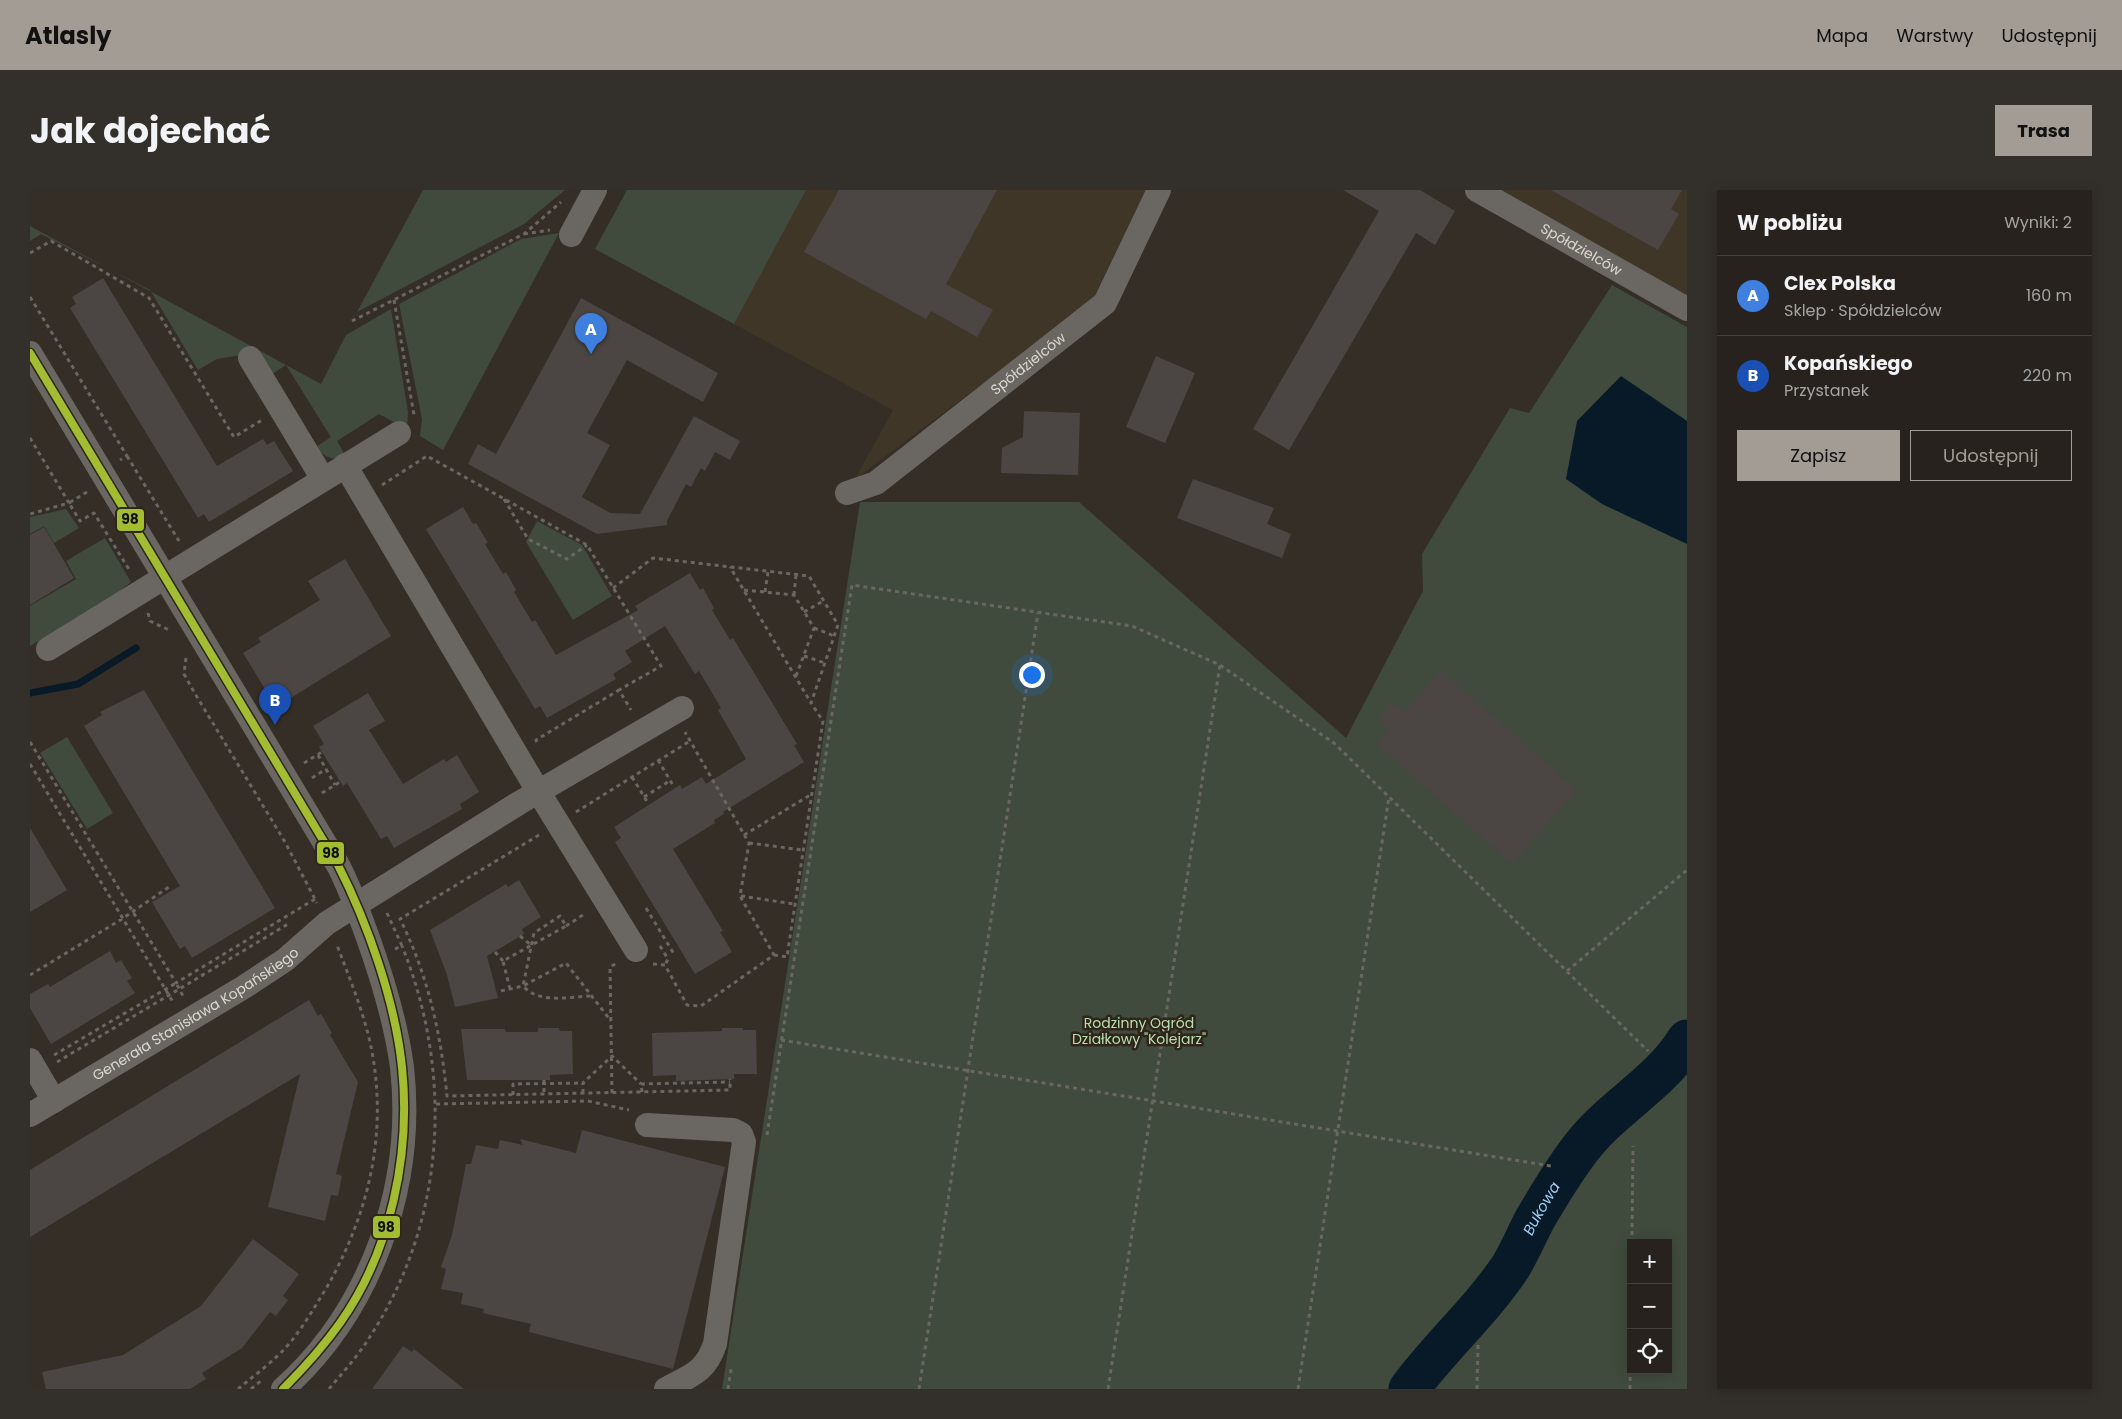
<!DOCTYPE html>
<html lang="pl">
<meta charset="utf-8">
<style>
body{margin:0;font-family:Poppins,sans-serif;background:#332f2a;color:#f1f3f6}
.controls{position:absolute;right:15px;bottom:15px;display:grid;overflow:hidden;border-radius:0px;box-shadow:0 2px 12px #0003}
.controls button{width:45px;height:45px;display:grid;place-items:center;padding:0;border:0;border-bottom:1px solid #433f3b;background:#27221d;color:#f1f3f6;font:25px sans-serif}
.you{position:absolute;left:1001px;top:484px;width:18px;height:18px;margin:-12px;border:4px solid #fff;border-radius:50%;background:#1a73e8;box-shadow:0 0 0 8px #1a73e833}
.badge{display:grid;place-items:center;width:32px;height:32px;border-radius:50%;background:#a29c94;color:#fff;font-size:16px;font-weight:700}
.pin{position:absolute;translate:-50% -41px;filter:drop-shadow(0 1px 2px #0008)}
.pin::after{content:'';position:absolute;top:26px;width:18px;height:15px;background:inherit;clip-path:polygon(0 0,100% 0,50% 100%)}
.list{margin:0;padding:0;list-style:none}
h2{display:flex;justify-content:space-between;align-items:center;height:65px;margin:0;padding:0 20px;font-size:21px}
h2 small{font-size:16px;font-weight:400;color:#a4a4a4}
.list li{display:grid;grid-template-columns:32px 1fr auto;gap:15px;align-items:center;box-sizing:border-box;height:80px;padding:0 20px;border-top:1px solid #433f3b}
.list b{display:block;font-size:19px;white-space:nowrap}
.list p{margin:0;font-size:16px;white-space:nowrap;color:#a4a4a4}
.list em{font-size:16px;font-style:normal;color:#a4a4a4}
.actions{display:flex;gap:10px;padding:15px 20px}
.actions a{flex:1;padding:11px 0;border:1px solid #a29c94;border-radius:0px;text-align:center;font-size:18px;color:#a29c94}
.actions .main{background:#a29c94;color:#111}
.icon{flex:none;width:28px;height:28px;fill:none;stroke:currentColor;stroke-width:2;stroke-linecap:round;stroke-linejoin:round}
.map{position:relative;flex:none;width:1657px;height:1199px;overflow:hidden;border-radius:0px}
header{display:flex;align-items:center;gap:30px;box-sizing:border-box;height:70px;padding:0 25px;background:#a29c94;color:#111}
header strong{font-size:24px}
nav{display:flex;gap:28px;margin-inline-start:auto;font-size:18px}
.intro{display:flex;align-items:center;justify-content:space-between;box-sizing:border-box;height:120px;padding:0 30px}
h1{margin:0;font-size:35px}
.button{padding:12px 22px;border-radius:0px;background:#a29c94;color:#111;font-size:18px;font-weight:700}
main{display:flex;gap:30px;padding:0 30px}
aside{flex:1;background:#27221d;border-radius:0px;box-shadow:0 2px 12px #0003}
.map>svg:first-child{display:block}
.industrial{fill:#3f3627}
.green{fill:#404b3d;fill-rule:evenodd}
.water{fill:#081927}
.lines{fill:none;stroke-linecap:round;stroke-linejoin:round}
.stream{stroke:#081927;stroke-width:7}
.river{stroke:#081927;stroke-width:41}
.building{fill:#4b4643}
.path{stroke:#6a6662;stroke-width:3;stroke-dasharray:4 4;stroke-linecap:butt}
.minor{stroke:#6a6763;stroke-width:24}
.bus-1-casing{stroke:#2f2518;stroke-width:11}
.bus-1{stroke:#a2bd31;stroke-width:8}
.labels{text-anchor:middle;stroke-width:5;stroke-linejoin:round;paint-order:stroke}
.street-label{font-size:14px;fill:#ddd7cf;stroke:#2f2518}
.park-label{font-size:14px;fill:#b8dfb3;stroke:#2f2518}
.water-label{font-size:15px;font-style:italic;fill:#9fcbf2;stroke:#2f2518}
.line-badge{stroke:#2f2518;stroke-width:2}
.pale-badge-label{font-size:14px;text-anchor:middle;font-weight:bold;fill:#111}
</style>
<header>
<strong>Atlasly</strong>
<nav><a>Mapa</a><a>Warstwy</a><a>Udostępnij</a></nav>
</header>
<div class="intro"><h1>Jak dojechać</h1><a class="button">Trasa</a></div>
<main>
<div class="map">
<svg width="1657" height="1199" viewBox="0 0 1657 1199">
<rect width="100%" height="100%" fill="#342e27"/>
<path class="industrial" d="M776,0H1116L1062,112L825,289L863,220L704,134Z
M1470,0H1657V107Z"/>
<path class="green" d="M393,0H535L494,34L327,122Z
M597,0H776L704,134L565,59Z
M0,36L291,194L316,145L361,119L378,222L377,239L349,224L307,251L315,265C304,273 293,266 286,257L301,247L256,175L242,184L229,162L187,169L168,180L120,100L11,44L0,51Z
M529,43L413,260L390,246L392,229L369,114L491,49Z
M1582,95L1657,137V836L1635,865L1561,935L1541,958L1463,1083L1366,1199H692L830,312H1049L1316,548L1393,401L1392,364L1480,218L1499,223Z
M36,319L49,338L24,353L14,336L0,344V327Z
M507,331L552,355L582,406L543,430L496,352Z
M75,348L101,392L88,403L0,456V416L46,389L36,371Z
M37,547L83,623L57,639L10,563Z
M1657,870V1199H1396L1487,1093L1551,984L1574,953ZM1601,1053H1638V1180H1601Z"/>
<path class="water" d="M1591,186L1657,231V354L1572,314L1536,289L1547,231Z"/>
<g class="lines">
<path class="stream" d="M0,503L48,494L106,458"/>
<path class="river" id="s1" d="M1379,1199C1411,1156 1451,1121 1481,1076C1490,1061 1497,1044 1505,1029C1519,1005 1534,980 1551,958C1581,918 1630,894 1657,850"/>
</g>
<path class="building" d="M809,0H967L916,94L963,120L947,147L901,121L896,129L774,62Z
M1313,0H1390L1425,21L1405,55L1386,43L1259,260L1223,239L1349,21Z
M1521,0H1652L1641,19L1649,24L1628,60Z
M73,88L187,276L233,249L237,255L244,251L263,281L179,332L174,324L168,328L40,118L46,114L42,107Z
M551,108L688,183L673,212L597,170L557,243L580,255L552,307L580,323L610,324L664,226L710,251L700,270L685,262L675,281L671,278L661,297L656,294L637,331V335L567,344L438,274L448,254L466,264Z
M1126,166L1165,183L1135,253L1096,237Z
M994,221L1050,223L1048,285L971,283L972,258L993,247Z
M1163,289L1244,318L1237,334L1261,344L1252,368L1147,328Z
M433,317L443,334L446,333L458,353L455,354L473,384L476,382L486,400L484,402L502,432L505,430L526,465L608,420L605,416L660,383L670,400L673,398L684,418L682,420L700,450L703,448L767,554L764,555L774,572L693,622L694,624L684,630L685,633L643,659L693,741L690,742L702,762L665,784L585,652L591,648L584,637L650,595L652,599L672,587L676,594L716,569L688,520L691,518L669,481L665,484L635,436L595,461L602,472L583,484L586,489L517,528L510,516L505,519L396,339Z
M14,337L44,388L0,415V345Z
M315,369L361,446L246,517L213,463L231,452L228,448L290,410L278,391Z
M1411,480L1547,600L1482,674L1346,554L1358,540L1348,530L1359,512L1375,521Z
M114,500L245,718L162,768L155,756L150,759L122,712L150,696L54,536L72,525L70,522Z
M338,503L355,531L339,540L373,594L414,569L416,572L427,565L449,602L430,614L432,619L364,658L357,646L351,649L317,593L313,596L289,557L294,554L283,536Z
M0,638L37,700L0,722Z
M489,690L511,727L492,739L494,744L457,766L468,808L425,817L417,785L400,740L476,694L478,697Z
M80,761L86,773L91,770L102,788L97,791L105,803L21,854L0,818V804L18,794L20,797Z
M279,810L288,826L291,824L302,843L300,845L328,892L306,984L312,986L308,1006L301,1005L295,1031L238,1017L270,884L0,1047V980Z
M508,838H529L530,841H542L543,884L520,885V890H437L431,839H475L476,842H508Z
M692,838H713V840H726L727,884H704V889L646,891V885L623,886L622,843L692,841Z
M552,940L695,977L643,1179L499,1142L501,1134L453,1123L454,1119L431,1114L433,1103L411,1099L416,1079L411,1077L422,1045L436,974H441L446,955L468,959L470,950L493,955L490,949L546,963Z
M223,1049L269,1084L253,1106L258,1110L246,1126L240,1122L212,1158L172,1183L176,1189L160,1199H16L12,1182L93,1165L171,1116Z
M373,1156L382,1162L384,1159L434,1199H342Z"/>
<g class="lines">
<path class="path" d="M494,44L520,40
M0,63L21,51L119,108L204,247L232,230
M0,107L97,266L90,270
M364,110L384,225
M322,131L494,44L531,12
M0,248L39,313L0,324
M97,266L149,351
M352,295L397,266L557,355L631,476L589,500L601,520
M57,302L39,313L50,331L64,323L100,381
M474,309L498,349L537,369L557,355
M583,398L623,368L779,386L808,435L781,513L700,377
M714,400L764,405L784,438L766,486
M735,402L738,382
M764,405L766,385
M774,422L793,411
M118,423L120,431L139,440
M784,438L804,446
M774,466L795,473
M156,468L154,484L164,502L255,652L287,713
M0,552L146,793L285,709
M507,552L506,550L589,500
M288,565L305,595
M628,570L644,597
M274,573L292,562
M0,574L143,812
M602,587L618,613
M282,588L296,579
M292,603L310,592
M614,607L641,590
M546,622L660,551
M509,645L370,729C398,785 411,844 417,906L700,900V889
M714,645L782,604
M719,653L773,660
M711,706L764,714
M616,718L644,764
M357,723L372,756L365,759
M536,736L556,723
M490,746L501,755
M630,756L638,769L635,775
M465,762L473,771
M744,765L757,767L793,531L781,513
M623,774L635,775L657,815L671,816L744,765L710,706L719,653L655,542
M1537,781L1657,680
M0,785L92,729L139,697
M480,799L473,771L536,736L530,726L504,743L493,796C509,814 539,807 560,806
M471,801L493,796L536,773L581,831
M751,850L1521,976
M24,865L146,793L153,806
M27,872L258,734
M514,890V904
M612,902L611,894L700,892
M553,903V893L582,866L611,894
M582,903L580,777L587,773
M483,905V894L553,893
M406,914L558,911L599,920
M737,945L822,395L1102,436L1190,475L1304,553L1618,861
M1602,1053L1603,956
M208,1199C225,1185 244,1171 259,1154C274,1136 285,1116 297,1097C340,1021 359,939 340,852C332,818 319,787 307,755
M221,1199L232,1190
M299,1199C313,1182 328,1166 339,1148C416,1032 424,884 372,756
M698,1199L701,1179
M889,1199L1008,423
M1078,1199L1190,475
M1268,1199L1359,607
M1447,1199L1448,1155
M1600,1199L1601,1129"/>
<g class="minor">
<path id="s2" d="M1447,0L1657,119"/>
<path d="M541,45L565,0"/>
<path d="M0,163L308,675C320,698 329,723 338,748C353,790 366,833 372,877C385,995 342,1119 253,1199"/>
<path d="M220,168L293,289"/>
<path d="M315,275L508,601L606,760"/>
<path id="s3" d="M817,303L846,293L1075,113L1129,0"/>
<path d="M18,459L369,243"/>
<path d="M0,870L24,911"/>
<path id="s4" d="M0,925L214,797L255,770L297,733L489,613L652,518"/>
<path d="M617,935L703,940L711,944L714,952L685,1154C675,1183 661,1185 636,1199"/>
</g>
<g class="bus-1-casing">
<path id="bus-1" d="M0,163L308,675C338,734 365,811 372,877C381,964 361,1061 310,1133C293,1157 274,1178 253,1199"/>
</g>
<use href="#bus-1" class="bus-1"/>
</g>
<g class="labels">
<g class="street-label">
<text dy="5" stroke="none"><textPath href="#s2" startOffset="120">Spółdzielców</textPath></text>
<text dy="5" stroke="none"><textPath href="#s3" startOffset="224">Spółdzielców</textPath></text>
<text dy="5" stroke="none"><textPath href="#s4" startOffset="194">Generała Stanisława Kopańskiego</textPath></text>
</g>
<g class="park-label">
<text x="1109" y="838">Rodzinny Ogród<tspan x="1109" dy="16">Działkowy "Kolejarz"</tspan></text>
</g>
<g class="water-label">
<text dy="5" stroke="none"><textPath href="#s1" startOffset="225">Bukowa</textPath></text>
</g>
</g>
<g class="line-badge">
<rect x="86" y="318" width="29" height="24" rx="5" fill="#a2bd31"/>
<rect x="286" y="651" width="29" height="24" rx="5" fill="#a2bd31"/>
<rect x="342" y="1025" width="29" height="24" rx="5" fill="#a2bd31"/>
</g>
<g class="pale-badge-label">
<text x="100" y="334">98</text>
<text x="301" y="668">98</text>
<text x="356" y="1042">98</text>
</g>
</svg>
<div class="controls">
<button>+</button>
<button>−</button>
<button><svg class="icon" aria-label="locate" viewBox="0 0 24 24"><circle cx="12" cy="12" r="6"/><path d="M12 2v4M12 18v4M2 12h4M18 12h4"/></svg></button>
</div>
<div class="you"></div>
<div class="pin badge" style="left:561px;top:164px;background:#3f7fe0">A</div>
<div class="pin badge" style="left:245px;top:535px;background:#1a4fb4">B</div>
</div>
<aside>
<h2>W pobliżu<small>Wyniki: 2</small></h2>
<ul class="list">
<li><span class="badge" style="background:#3f7fe0">A</span><div><b>Clex Polska</b><p>Sklep · Spółdzielców</p></div><em>160 m</em></li>
<li><span class="badge" style="background:#1a4fb4">B</span><div><b>Kopańskiego</b><p>Przystanek</p></div><em>220 m</em></li>
</ul>
<div class="actions"><a class="main">Zapisz</a><a>Udostępnij</a></div>
</aside>
</main>
